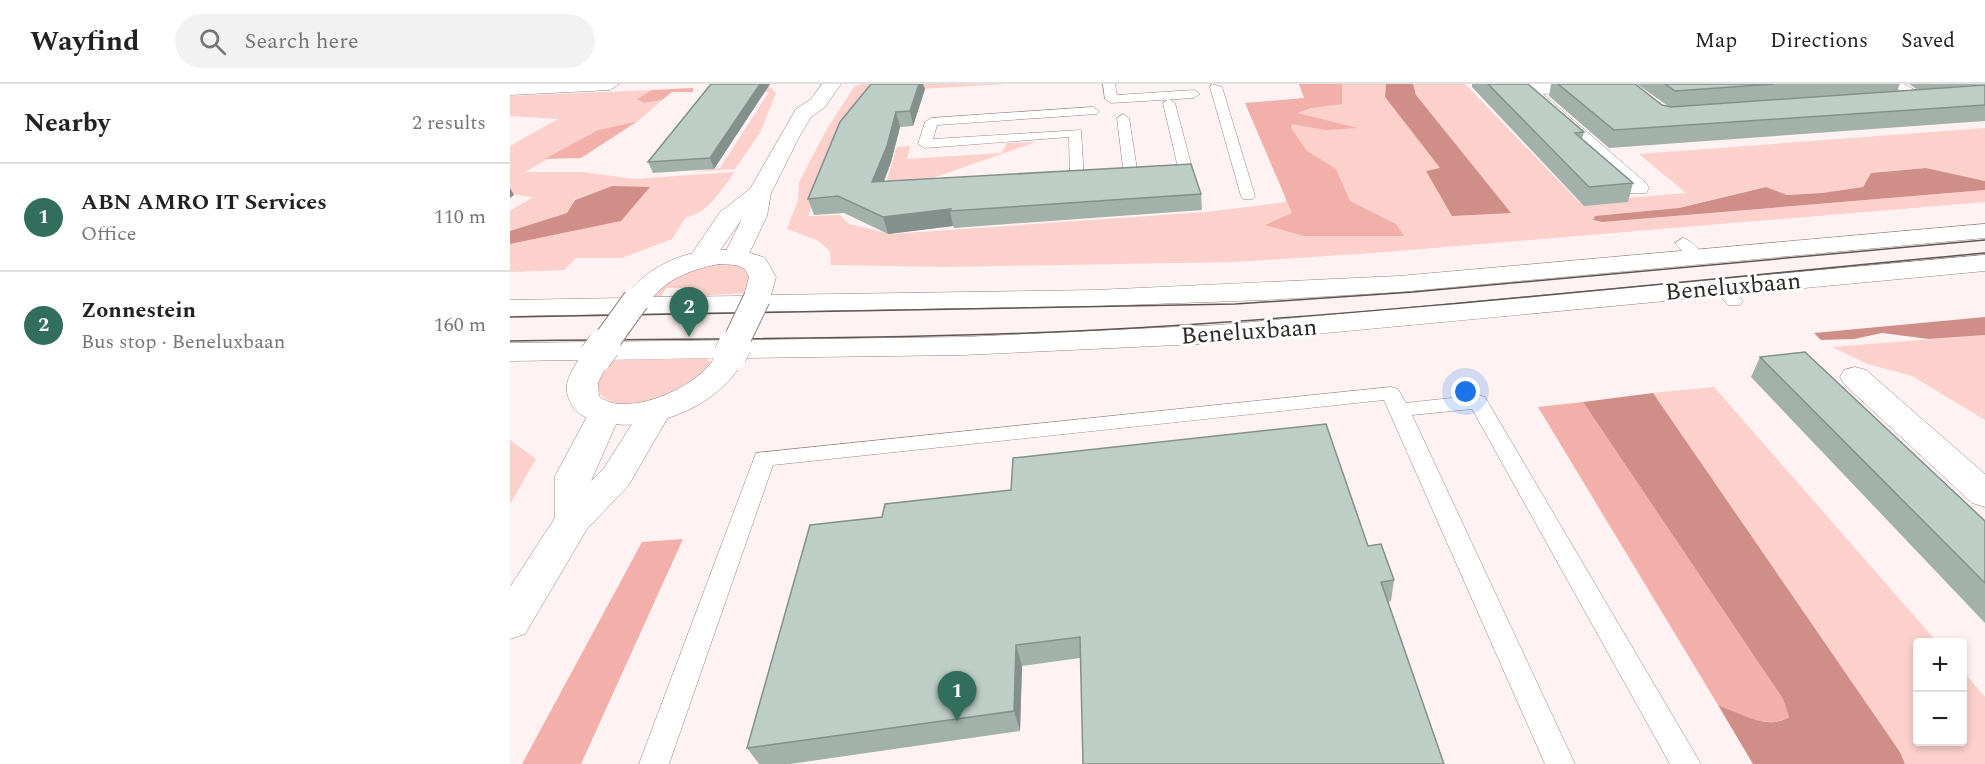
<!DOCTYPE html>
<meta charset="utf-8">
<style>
body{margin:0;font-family:Spectral,serif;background:#f2f2f2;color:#222}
.controls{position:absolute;right:18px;bottom:18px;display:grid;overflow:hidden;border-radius:6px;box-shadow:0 3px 9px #0003}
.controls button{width:54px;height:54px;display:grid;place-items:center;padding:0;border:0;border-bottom:2px solid #e0e0e0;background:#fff;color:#222;font:30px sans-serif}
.you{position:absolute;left:956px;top:308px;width:21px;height:21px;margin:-15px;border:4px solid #fff;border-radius:50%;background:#1a73e8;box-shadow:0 0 0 9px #1a73e833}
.badge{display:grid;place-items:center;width:39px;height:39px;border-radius:50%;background:#316f5c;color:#fff;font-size:20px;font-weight:700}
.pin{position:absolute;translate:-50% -50px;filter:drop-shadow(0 2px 3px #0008)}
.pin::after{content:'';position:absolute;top:32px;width:21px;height:18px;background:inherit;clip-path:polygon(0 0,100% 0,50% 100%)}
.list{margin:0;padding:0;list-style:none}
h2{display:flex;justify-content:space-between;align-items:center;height:78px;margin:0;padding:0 24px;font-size:26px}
h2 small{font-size:20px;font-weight:400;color:#767676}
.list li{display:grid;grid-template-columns:39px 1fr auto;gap:18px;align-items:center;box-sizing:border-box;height:108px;padding:0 24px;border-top:2px solid #e0e0e0}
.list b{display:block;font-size:22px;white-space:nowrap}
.list p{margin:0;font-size:20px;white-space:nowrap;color:#767676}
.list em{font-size:20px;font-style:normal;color:#767676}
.icon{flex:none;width:33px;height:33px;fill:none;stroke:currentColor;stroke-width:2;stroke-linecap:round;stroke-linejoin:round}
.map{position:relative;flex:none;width:1475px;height:680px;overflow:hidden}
header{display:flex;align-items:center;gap:36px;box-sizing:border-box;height:84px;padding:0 30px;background:#fff;border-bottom:2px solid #e0e0e0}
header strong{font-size:28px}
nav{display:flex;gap:33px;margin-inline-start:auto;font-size:21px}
.search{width:420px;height:54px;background:#f2f2f2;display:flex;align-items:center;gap:15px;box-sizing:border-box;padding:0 21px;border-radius:33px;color:#767676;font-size:22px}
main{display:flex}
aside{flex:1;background:#fff}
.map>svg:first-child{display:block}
.green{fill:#fcd0cb}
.forest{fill:#f3afa9}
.water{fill:#d08e88}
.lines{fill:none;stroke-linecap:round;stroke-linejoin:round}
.lane-casing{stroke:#948482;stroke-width:1}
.street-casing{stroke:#948482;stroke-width:1}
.secondary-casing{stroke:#948482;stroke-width:1}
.lane{fill:#fff;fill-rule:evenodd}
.street{fill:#fff;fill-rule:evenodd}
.secondary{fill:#fff;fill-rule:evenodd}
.tram{stroke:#5d5655;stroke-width:1.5}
.secondary-bridge-far1-casing{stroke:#948482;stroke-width:28;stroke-linecap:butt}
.secondary-bridge-casing{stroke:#948482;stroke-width:34;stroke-linecap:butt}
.secondary-bridge-far1{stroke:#fff;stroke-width:26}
.secondary-bridge{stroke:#fff;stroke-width:33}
.wall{fill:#a3b1ab}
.shaded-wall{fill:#84908b}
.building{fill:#bdcec7;stroke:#84908b;stroke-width:1.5}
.labels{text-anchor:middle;stroke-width:6;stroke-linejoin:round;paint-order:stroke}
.street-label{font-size:24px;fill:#2e2827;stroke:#fff}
</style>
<header>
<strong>Wayfind</strong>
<div class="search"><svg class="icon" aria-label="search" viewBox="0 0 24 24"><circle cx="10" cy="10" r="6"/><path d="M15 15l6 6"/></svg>Search here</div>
<nav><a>Map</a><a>Directions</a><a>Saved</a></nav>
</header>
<main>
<aside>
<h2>Nearby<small>2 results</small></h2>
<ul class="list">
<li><span class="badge">1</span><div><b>ABN AMRO IT Services</b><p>Office</p></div><em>110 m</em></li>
<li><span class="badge">2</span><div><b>Zonnestein</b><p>Bus stop · Beneluxbaan</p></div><em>160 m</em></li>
</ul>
</aside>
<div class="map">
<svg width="1475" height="680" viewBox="0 0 1475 680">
<rect width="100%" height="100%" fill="#fef3f2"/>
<path class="green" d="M350,0H496L362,8L334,50L298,132L330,131L339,140L381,150L696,128L775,118L781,110L740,20L796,15L792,0H876L875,13L931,85L917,87L972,132L906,11L903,0H955L1069,118L1176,109L1129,70L1475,44V97L1416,84L1361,89L1353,103L1312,109L1277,111L1255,103L1169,124L1084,137L1092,138L1475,106V118L863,169L725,178L432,183L321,181L320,167L307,156L277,145L288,116L289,98L317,45L344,3Z
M245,3H260L266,9L250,49L225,85L181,88L210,84L259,8L217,10Z
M142,6L128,15L134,19L152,16L128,37L88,46L15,88H72L124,95L224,88C213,105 197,130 176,133L162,155L112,174H66L54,186L0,188V160L110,137L102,102L65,115L57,129L0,147V127L23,113L0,110V62L48,35L0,32V12Z
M526,58L388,106L372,112L387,63L400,62L397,75L492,69L497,59Z
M206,180C218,180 232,180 241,190L236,209L168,213L174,204H157L150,213H144L161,193Z
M1475,251V336L1402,292L1358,280L1322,263Z
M199,274L198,277L202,278C187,304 103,343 86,303L97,280L104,276Z
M1204,303L1427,558H1408V658H1452L1453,587L1475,613V680H1395L1390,668L1143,309Z
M0,356L26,375L0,420Z"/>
<path class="forest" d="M789,0H832V20L801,24L787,29L848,44L815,46L782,40L781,44L797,67L826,85L840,117L886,140L894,152H794L755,141L782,129L735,19L794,14Z
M183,4V8H162L152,16L134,19L127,15L142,6Z
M128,37L71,74L35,75L88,46Z
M1073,318L1273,615L1279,633C1257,646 1230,630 1208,621L1028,323Z
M173,455L71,680H12L132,458Z"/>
<path class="water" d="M876,0H903L906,11L1001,129L942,132L916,87L930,84L875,13Z
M1416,84L1475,97V106L1092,138L1083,136L1085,132L1169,124L1256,103L1277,111L1312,109L1353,103L1361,89Z
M102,102L140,103L111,137L0,160V147L57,129L65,116Z
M1475,233V251L1419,255L1372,249L1344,255L1311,256L1304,249Z
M1143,309L1390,668L1395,680H1243L1208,621C1230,629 1258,647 1279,633L1273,615L1073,318Z"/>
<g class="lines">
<g class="lane-casing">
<path id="lane" d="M593,0H605L607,11L684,6L690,10L684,14L601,19L595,15Z
M702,0L712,3L745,112L743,115H733L731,112L700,3Z
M1379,0H1394L1417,13L1407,16Z
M659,15L665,19L683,88L681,91L676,92L669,88L653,19Z
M583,23L589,27L587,30L427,41L423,55L571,46L574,96L567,100L560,96L559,53L415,64L408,60L415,38L421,34Z
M613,30L619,34L628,92L621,96L614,92L607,34Z
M1173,154C1182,156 1189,166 1194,173L1192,176H1180L1165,159Z
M1210,198C1219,200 1227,209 1233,217L1230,221H1218L1201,203Z
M881,303L888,305L896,319L968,311L975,313L1191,680H1160L962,325L902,331L1065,680H1035L874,316L263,381L159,680H129L246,369Z"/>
</g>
<g class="street-casing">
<path id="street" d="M0,0H109L100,6L0,11Z
M312,0H331L315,23L301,33L289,53L261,109L257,132L235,178L226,181L217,178L213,173L232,135L201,179L192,182L183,179L179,174L210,128L240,105L286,25L301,15Z
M1103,0L1094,6L1033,10L1136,99L1139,104L1136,109H1120L1008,5L1015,0Z
M1345,283L1356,286L1475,390V423L1462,419L1334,300L1330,293L1334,286Z
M147,315L158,318L163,325L118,402L77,445L15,550L0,555V503L45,434V392L79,329L83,322L95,318L107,322L111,329L81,397L94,384L136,318Z"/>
</g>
<g class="secondary-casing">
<path id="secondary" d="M1475,140V154L889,208L755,216L586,222L0,232V216L114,214C144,171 208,154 255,174L266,193L261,211L586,206L889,192ZM209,180L226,181L235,185L239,193L234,212L143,213C160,193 184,185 209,180Z
M1475,171V187L709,259L453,271L234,274C212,322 140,350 91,338C79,335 70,332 63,323C59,316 56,310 57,301C58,292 64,284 68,276L0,277V259L453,253L709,241ZM204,274C190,302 115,336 89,312L88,299L99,276Z"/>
</g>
<use href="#lane" class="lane"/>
<use href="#street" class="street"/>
<use href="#secondary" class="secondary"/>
<path class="tram" d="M0,233L725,220L903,208L1475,156
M0,257C208,254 417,256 624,244C908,227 1192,195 1475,169"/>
<g class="secondary-bridge-far1-casing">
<path id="secondary-bridge-far1" d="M93,262L126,216
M224,262L247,214"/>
</g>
<g class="secondary-bridge-casing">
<path id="secondary-bridge" d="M220,271L225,261
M85,273L94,261"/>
</g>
<use href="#secondary-bridge-far1" class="secondary-bridge-far1"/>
<use href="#secondary-bridge" class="secondary-bridge"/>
</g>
<path class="wall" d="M201,0H260L204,85L143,89L138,78Z
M361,0H413L415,5L403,42L390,43L381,78L374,98L691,110L692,126L444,144L443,142L378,150L334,129L304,131L298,115Z
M962,0H1018L1074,48L1072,55L1123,99L1118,118L1074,122L962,3Z
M1041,0H1125L1152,21L1158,22L1127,0H1390L1387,7L1475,1V37L1099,64L1039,12Z
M1399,0H1475L1408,6Z
M1250,273L1475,437V539L1241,293Z
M300,441L858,462L884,496L881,517L570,574L512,582L510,647L280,680H249L237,664Z"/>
<path class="shaded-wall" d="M250,0H260L204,85L200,74Z
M409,0H413L415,5L403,42L400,27Z
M386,28L390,43L381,78L367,114L362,98Z
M0,104L4,111L0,114Z
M441,125L440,127L443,142L378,150L373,133Z
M506,561L512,582L510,647L504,627Z"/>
<path class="building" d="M201,0H250L200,74L138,78Z
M361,0H409L400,27L386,28L377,62L362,98L681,80L691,110L440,127L441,125L373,133L328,112L298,115L330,38Z
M978,0H1018L1074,48L1065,49L1123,99L1079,103Z
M1048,0H1125L1152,21L1161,23L1475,1V21L1104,46Z
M1155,0H1264L1165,7Z
M1295,268L1475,437V499L1250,273Z
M816,340L858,462L871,460L884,496L871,498L934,680H573L570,553L506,561L504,627L237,664L300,441L372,433L375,420L501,406L503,374Z"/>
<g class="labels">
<g class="street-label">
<text transform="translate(1223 202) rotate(-5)" y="8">Beneluxbaan</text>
<text transform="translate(739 247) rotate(-4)" y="8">Beneluxbaan</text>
</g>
</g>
</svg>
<div class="controls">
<button>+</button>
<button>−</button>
</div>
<div class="you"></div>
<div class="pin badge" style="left:447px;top:637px">1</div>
<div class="pin badge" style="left:179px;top:253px">2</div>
</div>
</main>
